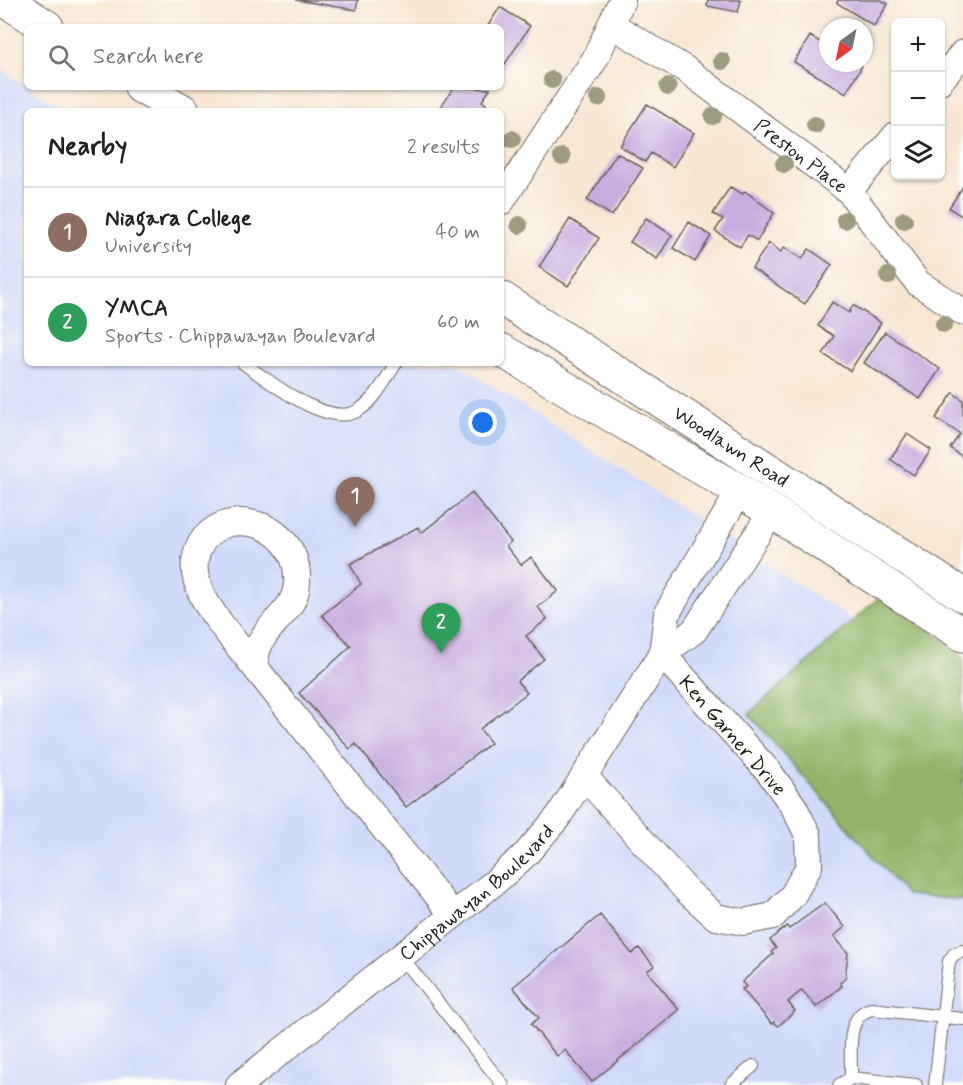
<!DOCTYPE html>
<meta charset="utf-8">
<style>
body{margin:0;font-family:Mynerve,sans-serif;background:#f6f6f6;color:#222}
.controls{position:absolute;right:18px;top:18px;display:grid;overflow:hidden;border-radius:9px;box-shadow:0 2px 4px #0004}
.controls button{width:54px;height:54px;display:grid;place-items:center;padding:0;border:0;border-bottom:2px solid #e0e0e0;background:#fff;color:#222;font:30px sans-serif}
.compass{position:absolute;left:819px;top:18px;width:54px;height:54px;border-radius:50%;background:#fff;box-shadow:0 2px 4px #0004;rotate:213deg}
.you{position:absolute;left:483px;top:423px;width:21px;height:21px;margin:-15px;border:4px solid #fff;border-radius:50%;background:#1a73e8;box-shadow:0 0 0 9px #1a73e833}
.badge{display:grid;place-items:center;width:39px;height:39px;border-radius:50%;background:#0b8043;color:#fff;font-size:20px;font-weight:700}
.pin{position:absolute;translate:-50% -50px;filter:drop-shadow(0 2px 3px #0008)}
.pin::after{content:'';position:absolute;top:32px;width:21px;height:18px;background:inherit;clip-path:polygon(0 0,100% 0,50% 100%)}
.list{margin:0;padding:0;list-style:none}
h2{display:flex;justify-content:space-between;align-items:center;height:78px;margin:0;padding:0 24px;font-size:26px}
h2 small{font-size:20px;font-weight:400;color:#767676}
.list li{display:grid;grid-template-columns:39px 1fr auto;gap:18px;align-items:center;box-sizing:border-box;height:90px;padding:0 24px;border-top:2px solid #e0e0e0}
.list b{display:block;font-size:22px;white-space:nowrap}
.list p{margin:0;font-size:20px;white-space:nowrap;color:#767676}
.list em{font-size:20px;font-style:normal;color:#767676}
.icon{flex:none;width:33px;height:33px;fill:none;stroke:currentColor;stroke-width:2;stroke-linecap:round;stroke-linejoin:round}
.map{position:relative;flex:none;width:963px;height:1085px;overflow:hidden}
.search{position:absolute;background:#fff;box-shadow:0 2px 4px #0004;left:24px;top:24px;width:480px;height:66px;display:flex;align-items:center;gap:15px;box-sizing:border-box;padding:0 21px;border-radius:9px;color:#767676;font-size:22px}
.panel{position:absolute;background:#fff;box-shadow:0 2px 4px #0004;left:24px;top:108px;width:480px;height:258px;border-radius:9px}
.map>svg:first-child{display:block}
.built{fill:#d0daf9}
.forest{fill:#92b569;stroke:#576842;stroke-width:1.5}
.building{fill:#c7ade0}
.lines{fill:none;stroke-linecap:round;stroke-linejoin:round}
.service-casing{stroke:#69635c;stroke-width:14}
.minor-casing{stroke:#69635c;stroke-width:28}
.secondary-casing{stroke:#69635c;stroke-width:35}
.service{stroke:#fff;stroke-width:12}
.minor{stroke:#fff;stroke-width:26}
.secondary{stroke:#fff;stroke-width:33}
.tree{fill:#9d9b80}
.labels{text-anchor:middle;stroke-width:4.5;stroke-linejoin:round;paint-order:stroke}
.street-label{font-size:20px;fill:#1c1c1c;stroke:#fdfcf7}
</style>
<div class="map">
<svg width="963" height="1085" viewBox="0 0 963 1085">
<rect width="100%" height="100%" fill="#fdfcf7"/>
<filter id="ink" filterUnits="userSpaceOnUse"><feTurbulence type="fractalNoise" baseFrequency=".0167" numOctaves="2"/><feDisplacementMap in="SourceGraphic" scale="12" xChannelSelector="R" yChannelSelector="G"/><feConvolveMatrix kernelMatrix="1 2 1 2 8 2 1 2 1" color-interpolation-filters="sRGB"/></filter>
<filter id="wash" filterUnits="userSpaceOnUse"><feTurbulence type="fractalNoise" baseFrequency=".008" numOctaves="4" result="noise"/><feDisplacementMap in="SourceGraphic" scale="24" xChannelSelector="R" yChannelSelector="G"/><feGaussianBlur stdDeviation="1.35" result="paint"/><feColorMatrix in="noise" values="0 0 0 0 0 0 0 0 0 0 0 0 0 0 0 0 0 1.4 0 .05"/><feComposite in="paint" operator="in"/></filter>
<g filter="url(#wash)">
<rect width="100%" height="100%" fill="#f8e7d3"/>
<path class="built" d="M0,68L66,111H27V363H456L963,691V1085H0Z"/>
<path class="forest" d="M883,594L963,656V900L907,895L749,714Z"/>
<g id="blocks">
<path class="building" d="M296,0H358L356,10Z
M708,0H741L738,12L707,6Z
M838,0H881L888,4L874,26L837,3Z
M500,7L530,26L501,70V27H487Z
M810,36L825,45L828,41V63H857L862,66L846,93L794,62Z
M454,87L490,89L482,101L486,104L482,111H438Z
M647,104L694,133L673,167L651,153L645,162L620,146Z
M617,153L643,168L612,216L587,200Z
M963,186V217L949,208Z
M730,187L743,194L745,191L774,213L757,241L748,235L740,247L715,231L723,219L713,214Z
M646,218L672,235L657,259L630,242Z
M570,219L599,238L568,286L539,267Z
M689,222L711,236L695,262L673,248Z
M769,243L781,252L784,247L802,259L809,249L832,265L805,304L752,268Z
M832,302L849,313L853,305L881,323L850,371L823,354L834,336L818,326Z
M885,332L940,369L920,399L864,363Z
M953,393L963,400V457L950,448L960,434L936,418Z
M907,434L931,450L914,475L890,459Z
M472,493L511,542L506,546L521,565L531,557L558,591L538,607L547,619L526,636L544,659L517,681L527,693L480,729L491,743L406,807L356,744L350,749L299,693L351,646L322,615L361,584L350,564L418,527L421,533Z
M825,903L845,927L834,936L848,953L845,979L840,983L842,986L816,1007L802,990L788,1002L795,1011L778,1026L774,1022L772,1024L742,989L746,987L742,982L773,954L771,952L776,948L770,940L787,926L789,929Z
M600,915L632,954L639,948L654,966L647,971L679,1010L592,1082L565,1050L557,1056L531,1024L539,1018L513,987Z"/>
</g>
</g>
<g filter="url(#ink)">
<use href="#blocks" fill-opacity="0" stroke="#69635c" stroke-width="1.5"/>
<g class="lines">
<g class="service-casing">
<path id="service" d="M243,363C268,380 329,430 359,410C376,399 385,380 396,363
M401,956L503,1085
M851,1078C852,1056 844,1014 872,1009L963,1019
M731,1085L753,1066
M839,1085L851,1078L916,1085
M935,1085L949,961L954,954L963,951"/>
</g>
<g class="minor-casing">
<g id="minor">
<path id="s1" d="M612,25L685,69L849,191L918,283L963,312"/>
<path d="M940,81L963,53"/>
<path d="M849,191L896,135"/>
<path d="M501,202L595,59L622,0"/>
<path d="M662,654L667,613L740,491"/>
<path d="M254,666C256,655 257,646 264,636C275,619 296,607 297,583C301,515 205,499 195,561C191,590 218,620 234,641L453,915"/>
<path d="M586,778L688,892L716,917L743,922L773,916L793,895L809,866L808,835L794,807L769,772L662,654"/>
<path id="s2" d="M239,1085L495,882L526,854L558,817L662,654L694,631L772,512"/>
</g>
</g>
<g class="secondary-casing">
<g id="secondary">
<path d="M5,0L47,27"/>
<path d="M141,87L183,111"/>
<path id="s3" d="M501,298L963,595"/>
<path d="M501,350L740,491L963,635"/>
</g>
</g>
<use href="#service" class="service"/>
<use href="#minor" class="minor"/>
<use href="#secondary" class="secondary"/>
</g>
<g class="tree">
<circle cx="722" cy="61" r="9"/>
<circle cx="552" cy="80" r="9"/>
<circle cx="668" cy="87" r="9"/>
<circle cx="598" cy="98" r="9"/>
<circle cx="713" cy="116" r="9"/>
<circle cx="815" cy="125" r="9"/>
<circle cx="512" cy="139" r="9"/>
<circle cx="562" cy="157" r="9"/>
<circle cx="784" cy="164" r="9"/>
<circle cx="845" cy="220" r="9"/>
<circle cx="904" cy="220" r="9"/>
<circle cx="519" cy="225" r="9"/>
<circle cx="888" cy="276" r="9"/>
<circle cx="944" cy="324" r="9"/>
</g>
</g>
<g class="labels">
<g class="street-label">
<text dy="7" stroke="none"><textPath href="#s1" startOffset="230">Preston Place</textPath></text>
<text dy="7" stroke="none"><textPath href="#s3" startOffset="274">Woodlawn Road</textPath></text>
<text transform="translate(733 735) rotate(49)" y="7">Ken Garner Drive</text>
<text dy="7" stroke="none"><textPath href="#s2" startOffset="306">Chippawayan Boulevard</textPath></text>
</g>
</g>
</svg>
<div class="controls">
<button>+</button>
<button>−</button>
<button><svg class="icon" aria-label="layers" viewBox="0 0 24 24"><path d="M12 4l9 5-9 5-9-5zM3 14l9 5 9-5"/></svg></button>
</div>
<svg class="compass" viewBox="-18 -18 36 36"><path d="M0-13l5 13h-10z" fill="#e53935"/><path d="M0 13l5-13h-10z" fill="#767676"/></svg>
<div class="you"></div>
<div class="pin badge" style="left:355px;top:527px;background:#8d6e63">1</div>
<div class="pin badge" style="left:441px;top:653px;background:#2e9e5b">2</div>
<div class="search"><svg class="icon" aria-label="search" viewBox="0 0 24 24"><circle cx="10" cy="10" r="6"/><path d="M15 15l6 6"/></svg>Search here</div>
<section class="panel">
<h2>Nearby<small>2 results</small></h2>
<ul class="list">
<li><span class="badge" style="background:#8d6e63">1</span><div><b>Niagara College</b><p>University</p></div><em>40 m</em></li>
<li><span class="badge" style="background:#2e9e5b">2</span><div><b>YMCA</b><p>Sports · Chippawayan Boulevard</p></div><em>60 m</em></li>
</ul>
</section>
</div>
